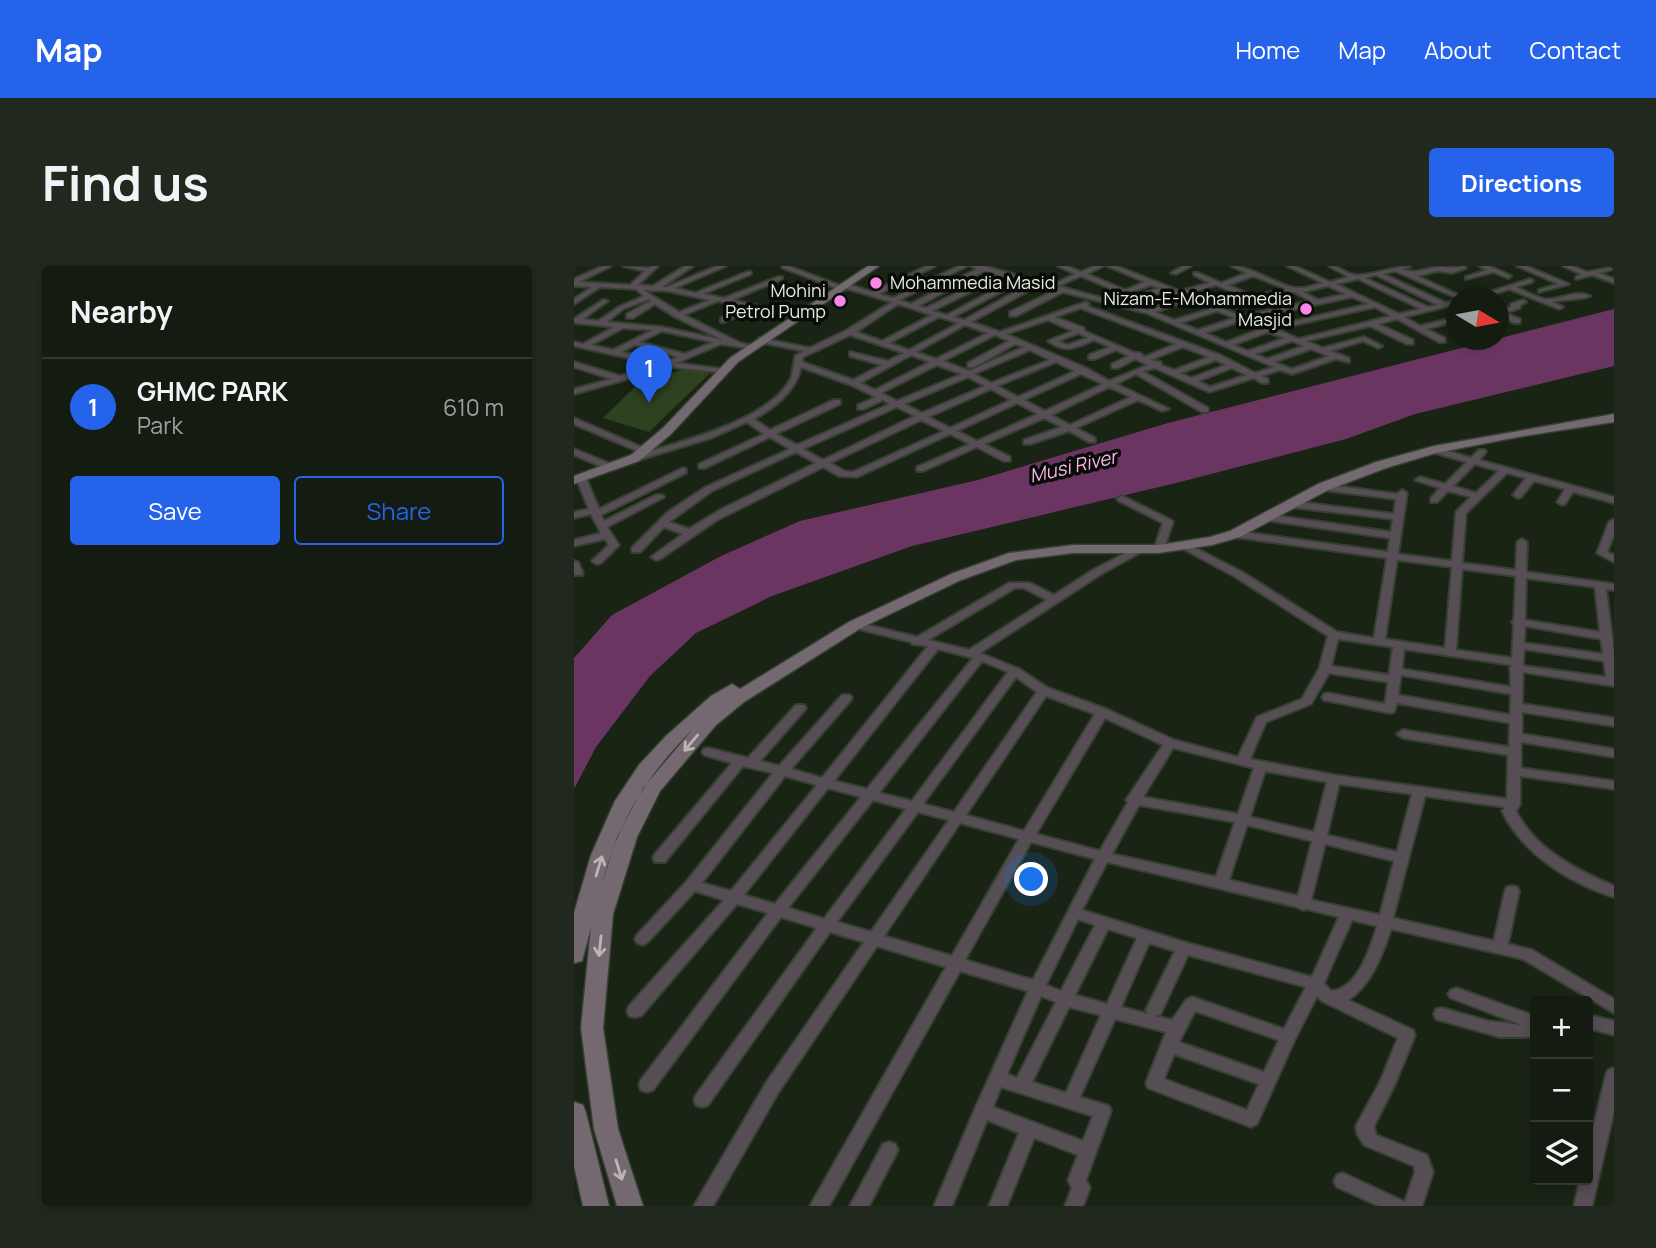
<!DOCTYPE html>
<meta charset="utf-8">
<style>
body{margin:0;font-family:Manrope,sans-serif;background:#21281e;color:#f1f3f6}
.controls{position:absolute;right:21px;bottom:21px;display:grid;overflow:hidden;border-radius:7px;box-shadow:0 4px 10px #0003}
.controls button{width:63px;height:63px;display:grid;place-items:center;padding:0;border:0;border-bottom:2px solid #333930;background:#141b10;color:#f1f3f6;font:35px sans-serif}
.compass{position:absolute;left:872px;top:21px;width:63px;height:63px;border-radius:50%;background:#141b10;box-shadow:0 4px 10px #0003;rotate:100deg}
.you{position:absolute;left:458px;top:614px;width:24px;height:24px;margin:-18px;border:5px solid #fff;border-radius:50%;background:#1a73e8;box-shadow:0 0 0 10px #1a73e833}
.badge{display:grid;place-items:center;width:46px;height:46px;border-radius:50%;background:#2563eb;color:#fff;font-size:23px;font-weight:700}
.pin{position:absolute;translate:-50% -58px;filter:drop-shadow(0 2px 4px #0008)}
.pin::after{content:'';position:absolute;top:37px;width:24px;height:21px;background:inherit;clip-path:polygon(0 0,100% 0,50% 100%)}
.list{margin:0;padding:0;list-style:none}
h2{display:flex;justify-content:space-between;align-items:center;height:91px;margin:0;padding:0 28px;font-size:30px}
h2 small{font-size:23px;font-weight:400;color:#9da19f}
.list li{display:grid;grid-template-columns:46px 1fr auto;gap:21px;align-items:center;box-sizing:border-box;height:98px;padding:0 28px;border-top:2px solid #333930}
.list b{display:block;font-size:26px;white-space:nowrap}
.list p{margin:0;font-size:23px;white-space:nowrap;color:#9da19f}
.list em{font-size:23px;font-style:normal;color:#9da19f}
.actions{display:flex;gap:14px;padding:21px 28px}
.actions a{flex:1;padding:16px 0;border:2px solid #2563eb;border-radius:7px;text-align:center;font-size:24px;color:#2563eb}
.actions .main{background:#2563eb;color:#fff}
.icon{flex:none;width:38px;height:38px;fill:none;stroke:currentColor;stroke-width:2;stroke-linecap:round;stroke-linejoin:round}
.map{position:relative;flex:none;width:1040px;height:940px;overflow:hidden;border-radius:7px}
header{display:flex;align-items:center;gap:42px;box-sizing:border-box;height:98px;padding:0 35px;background:#2563eb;color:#fff}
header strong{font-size:33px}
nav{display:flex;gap:38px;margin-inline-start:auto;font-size:24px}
.intro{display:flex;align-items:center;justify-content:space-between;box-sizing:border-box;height:168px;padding:0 42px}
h1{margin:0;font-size:49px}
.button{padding:18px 32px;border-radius:7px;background:#2563eb;color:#fff;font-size:24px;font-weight:700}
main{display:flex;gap:42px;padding:0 42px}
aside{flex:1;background:#141b10;border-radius:7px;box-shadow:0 4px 10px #0003}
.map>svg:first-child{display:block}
.green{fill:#2e4220}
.water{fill:#6b3562}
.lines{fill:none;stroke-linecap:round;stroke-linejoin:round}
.street-casing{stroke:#364032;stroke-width:4}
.secondary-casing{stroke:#364032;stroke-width:3}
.street{fill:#564e54;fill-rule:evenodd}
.secondary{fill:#746871;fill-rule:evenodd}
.oneway{stroke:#b8b7b4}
.poi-dot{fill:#fa87e7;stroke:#080b06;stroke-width:2.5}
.labels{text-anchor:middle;stroke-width:7;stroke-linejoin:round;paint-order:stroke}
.far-poi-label{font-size:18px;fill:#e5ebe1;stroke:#080b06;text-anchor:end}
.far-water-label{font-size:19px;font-style:italic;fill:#f8b6eb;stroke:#080b06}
</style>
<header>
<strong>Map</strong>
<nav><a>Home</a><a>Map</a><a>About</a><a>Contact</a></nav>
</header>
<div class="intro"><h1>Find us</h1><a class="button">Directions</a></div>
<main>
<aside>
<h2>Nearby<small></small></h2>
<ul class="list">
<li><span class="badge">1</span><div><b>GHMC PARK</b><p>Park</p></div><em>610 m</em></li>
</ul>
<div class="actions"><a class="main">Save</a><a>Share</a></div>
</aside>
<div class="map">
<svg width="1040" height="940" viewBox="0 0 1040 940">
<rect width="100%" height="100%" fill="#1a2415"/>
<path class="green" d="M109,103L136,107L75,166L29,152L60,122Z"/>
<path class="water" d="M1040,43V100L841,148L772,173L606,216L338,280L198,330L122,367L76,410L22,481L0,523V392L38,349L147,290L226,255L404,214L594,157Z"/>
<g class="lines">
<g class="street-casing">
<path id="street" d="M29,0H37L5,16L56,19L71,5L49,0L75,2L77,0H84L64,19L79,20L111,0H119L88,21H93L143,0H152L101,22L121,27L173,6H177V8L129,28L150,32L204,11H208V13L158,34L229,50L225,52L179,43L150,56H147V52L171,41L144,35L110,49L166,77L183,81L179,83L147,78L102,97L149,103L153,105L152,107L96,101L0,128V123L38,113L0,101V96L46,110L86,99L0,80V76L9,78L40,61L2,57H0V53L29,34L34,35L9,53L24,55L45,41L70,30L62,23L26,21L0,38V33L18,21L0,20V13ZM69,24L94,25L136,34L105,46ZM75,33L77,35L53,48V52H59L81,38L101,51L149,74L88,61L33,56L49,43ZM49,62L79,64L39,84L17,79ZM88,65L139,76L111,88L66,76ZM61,79L104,91L92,96L47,86Z
M208,0H214L270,21L273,18L298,26L353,0H361L305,28L319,32L385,0H393L325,34L337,38L403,3L397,0H410L478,19L501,8L484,0H493L507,6L520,0H529L513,8L551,24L571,16L533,0H542L606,25L636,17L620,9V7H624L647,17L673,7L657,0C679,0 708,23 726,22C733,22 741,19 749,17L713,0H721L756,16L775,11L755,0C766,0 771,8 781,9C791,11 822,0 837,0L828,3C842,9 850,2 864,1C874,1 880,3 889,0L892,2L878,7L864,5L843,10L891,32H883L821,5L809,8L872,37L883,34V38L830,51L846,60L883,51V55L852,63L871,72V76H865L823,53L804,58L839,74V78H833L796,60L732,75L749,82L790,71L808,80L804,82L789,75L756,85L775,92V96L762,93L718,108L706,104L687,110L694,113V117H688L680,112L635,126L581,102L568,105L634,142V146H628L562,108L542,118L595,143L588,145L564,134L502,162L521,172V176H515L495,165L456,178H450V174L488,161L470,152L410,178L436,191V195H430L403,181L349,205H343V201L396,178L376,168L283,211L265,210L249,201L143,254L86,293L82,294L77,291L109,268L90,261L66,286H58V282L94,246L132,221L216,183L196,171L131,202H125V198L190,168L173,156L137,172L61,195L57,192L68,187L0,158V152L72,183L73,186C113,174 198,152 217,112C219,105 220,97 221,90L230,85L185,76V72L236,82L273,64L318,36L271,22V24H267L209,2ZM410,5L422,8L352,42L344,40ZM802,9L864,39L854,41L791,12ZM429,10L441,13L373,49L358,45ZM507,10L544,26L528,32L484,20ZM679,10L713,23L679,30L654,19ZM784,13L847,43L825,48L762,18ZM448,15L458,17L390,54L379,51ZM465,19L482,24L436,46V50H442L489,26L572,47L700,101L681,107L646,89L513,40L515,38L512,36L426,66L397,56ZM577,19L586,22L543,36L535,34ZM642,19L678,34L720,26L737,35L668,50L649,43L648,41L623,32L622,30L612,28ZM754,20L772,28L744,34L729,26ZM593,25L610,32L574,44L551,38ZM778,31L795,38L695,61L675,53ZM616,34L637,43L600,54L581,46ZM324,38L358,49L308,75L282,66ZM801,41L817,50L725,73L702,63ZM506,42L602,78L570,91L566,87H561L510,65V62L481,51ZM643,45L661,52L624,64L606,57ZM365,51L385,57L335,84L315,77ZM474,54L499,65L474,75C493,88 500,82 520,74L536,81L515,89V93H521L542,84L555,90L538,98V102H544L561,93L574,99L535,115L512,102L432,68ZM667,55L688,63L652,76L631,67ZM391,59L414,67L362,93L342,86ZM694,66L711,72L674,85L659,79ZM505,67L514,72L493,79L484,75ZM276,69L330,87L314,95L276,86V90L308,99L279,114L228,96L229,91ZM421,69L435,75L394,97V101H400L441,78L450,81L395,105L369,95ZM718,75L730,80L693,93L681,88ZM609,81L635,91L600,104L587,99V96L576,94ZM737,83L755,90L718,103L700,96ZM456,84L476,94L417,117L400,108ZM337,89L356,96L301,124L286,117ZM642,94L652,99L617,112L606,107ZM482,96L501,105L444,131L423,120ZM363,99L388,108L323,135L307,127ZM227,101L277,119L302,131L284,139V143H290L309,134L316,138L223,179L202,168L266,138V134H260L196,164L180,153C200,142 222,125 227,101ZM658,102L673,109L636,121L624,115ZM507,108L529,118L471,145L450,134ZM394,111L411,120L348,147L330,138ZM535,121L557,131L496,159L477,149ZM417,123L437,134L376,162L354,151ZM443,137L464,148L403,175L383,165ZM323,141L341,150L249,194L229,183ZM347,154L370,165L279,206L270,205L256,197ZM222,186L242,197L148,243L115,263L95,256L138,225Z
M609,0H617L602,8L597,7Z
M906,0H915L937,10L934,12L919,6L892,13V11L913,4Z
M943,0H952L995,18L965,26V24L985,18Z
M989,0H998L1013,6L1040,1V3L1025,7L1040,13V17L1018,9L1002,13V11L1007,8Z
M956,13L959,15L958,16L942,21C950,25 961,31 970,33C985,35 999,23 1016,30C1007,34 990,33 978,36L989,41L985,43L935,23L909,32H897Z
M949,34L952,36L946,39V42L931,47L946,53V57H940L925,49V45L937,41V38Z
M860,181L897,192L905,184H911L912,186L905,194L1040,231V237L999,226L991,238L988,239L983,236L991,223L960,215L947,231L944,232L939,229L952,212L933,207L892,247L888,297L942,304L943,276L948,273L953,276L952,306L1040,318V324L1032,323L1040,387V420L949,406L948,438L1040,452V460L948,446V468L1040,483V491L947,476V502L1040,515V523L946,510V538L942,545C961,583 1002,604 1040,620V631C995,617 949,588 928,545L931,541L851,530L819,652L920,675L931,625L933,621L938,620L943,621L945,625L934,678L958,684L1040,733V747L949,693L817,663C809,687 797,720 774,734L839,764L841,769L821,818L800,860L802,869L853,889L859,906L848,940H805L763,921L760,915L763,909L769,907L831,936L841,906L840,900L790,879L783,868L782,860L806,816L824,772L748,735L743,730L721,773L683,858L677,861L574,822L572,817L592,766L541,753L506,831L535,840L537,845L512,914L516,922L509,940H491L498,922L494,914L504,889L460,872L433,940H415L445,867L413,854L378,940H360L400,845L454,725L386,705L255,940H236L372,701L303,680L204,827L139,940H120L192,817L290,676L256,666L134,839L128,841L122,839L120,834L122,829L243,662L207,651L79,824L73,826L67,824L65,819L67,814L194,647L163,638L67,750L61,751L55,750L53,745L55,740L150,634L121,625L73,677L68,679L63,677L61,673L63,669L113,615L199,507L169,500L91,596H81L79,592L81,588L158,497L130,489L128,486L130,483L134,482L174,492L222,439H230L232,442L230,445L186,495L205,500L268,429H276L278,432L276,435L217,503L248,512L354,380L338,378L337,376L277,361L276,359L277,357L281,356L343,371L435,317H456L480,329L519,304L563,281L567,282V286L527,308L406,387L445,403L474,422L532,443L600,474L664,491L683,451L728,433L745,403L754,370L660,310L606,281L607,279H615L668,306L763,366L800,372L813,292L661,271L656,268L661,265L814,286L816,272L691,254L686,251L691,248L817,266L819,253L717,241L712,238L717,235L820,248L822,233L749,224L744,221L749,218L823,228L828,224L833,227L824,288L878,295L882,246L897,231L874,225L863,236H857V232L866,222L841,214L846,211L871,218L893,196L857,186V182ZM901,198L925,205L902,227L879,220ZM823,294L878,301L871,382L811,373ZM888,303L942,310L940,354L938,356L940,358L938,392L882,384ZM952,312L1021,321L1026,366L951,354ZM441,322H450L473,334L395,384L354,374ZM951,360L1027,373L1029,388L950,377ZM764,373L819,381L815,409L757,400ZM364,383L399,392L293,523L260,515ZM830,383L938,399L936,402L937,421L828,403ZM950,383L1030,395L1032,411L949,400ZM408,395L434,406L338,535L305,527ZM755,407L814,416L811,438L754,427L750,428L748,431L750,434L816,447L820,446L823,437L936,457L935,481L829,464L823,468L829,472L934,489L933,533L760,509L676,493L692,456L737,438ZM827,409L937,428L936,449L824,429ZM442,411L463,426L380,546L349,538ZM472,430L521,448L450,565L392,549ZM531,452L589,479L552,534L554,536L526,585L462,568ZM599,482L680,502L664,548L569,531ZM691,505L753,516L740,566L676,551ZM211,510L243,519L157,625L128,617ZM765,518L838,528L823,586L753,569ZM254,522L287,531L201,638L170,629ZM299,534L332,543L250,653L214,642ZM565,539L661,556L642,611L538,588ZM344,546L375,554L297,666L263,656ZM386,557L445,573L378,690L310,670ZM673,559L738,575L724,630L655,614ZM457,576L521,593L459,714L391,694ZM751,578L820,595L806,649L737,634ZM533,596L723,641L729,644L733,643L765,651L738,711L610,676L508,644ZM504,653L521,659L487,725L472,719ZM778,654L803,660L802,664C795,685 783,723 757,725L750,717ZM534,663L563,672L533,738L501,729ZM575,677L601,685L572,744L574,748L547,741ZM614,689L732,721L710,763L618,731L613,733L598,754L581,750L586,749ZM467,730L482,736L443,812L433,808ZM495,741L527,749L492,827L458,816ZM621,745L705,774L690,806L605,776ZM600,788L685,818L673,844L590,813ZM427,821L519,850L509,875L419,841Z
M0,183L42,200L43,202L36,204L0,189Z
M109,202L112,203V207L27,249L30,255L82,229H88L90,231L33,261L45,279L27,297L23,298L18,295L35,279L31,273L0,280V274L27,267L17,248L0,252V246L15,243L2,212L4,210H10L12,212L25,243Z
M548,230L597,254L599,256L589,285L585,286L580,283L589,257L545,235L543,233Z
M1040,253V269L1033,286L1040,289V296L1023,287L1035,256Z
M0,295L4,296L9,307L8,309H0Z
M882,722L961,750V771H926L862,753L860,748L862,743L868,742L914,755L948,759L877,732L874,728L877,724Z
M1014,749L1040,755V769L1014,762Z
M1040,802V845L1018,940H1000L1006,914H1014V883L1032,809L1034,804Z
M315,876L321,878L324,884L295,940H276L309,878Z"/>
</g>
<g class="secondary-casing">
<path id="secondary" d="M294,0H305L164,96L97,168L65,195L0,218V210L57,189L89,162L156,92Z
M1040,148V156L944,171L862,187L812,202L754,224L666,271L638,279L585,287H499L442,294L387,314L287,362L170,436L142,459L86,525L63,571L39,648L29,762L44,863L69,940H43L20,863L7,762L17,661L8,695L0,697V647L17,589L41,535L65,499L92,470L137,430L158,418L166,423L275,356L377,308L435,287L499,279H585L636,271L656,265L744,218L802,196L860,180ZM119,463L69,522L43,571L28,618C46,553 71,511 119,463Z
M0,836L9,839L12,847L35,940H9L0,900Z"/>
</g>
<use href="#street" class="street"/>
<use href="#secondary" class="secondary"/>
</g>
<defs><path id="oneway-shaft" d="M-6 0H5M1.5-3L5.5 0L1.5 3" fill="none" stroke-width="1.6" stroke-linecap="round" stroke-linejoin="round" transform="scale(1.75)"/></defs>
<g class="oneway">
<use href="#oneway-shaft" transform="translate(117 477) rotate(130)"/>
<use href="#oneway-shaft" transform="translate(25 600) rotate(-73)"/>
<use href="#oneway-shaft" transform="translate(26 680) rotate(96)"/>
<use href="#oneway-shaft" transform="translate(45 904) rotate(73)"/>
</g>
<g class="poi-dot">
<circle cx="302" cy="17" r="7"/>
<circle cx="266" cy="35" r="7"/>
<circle cx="732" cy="43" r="7"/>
</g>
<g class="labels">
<g class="far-poi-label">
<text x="316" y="23" text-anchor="start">Mohammedia Masid</text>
<text x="252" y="31">Mohini<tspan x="252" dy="21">Petrol Pump</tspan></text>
<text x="718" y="39">Nizam-E-Mohammedia<tspan x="718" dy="21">Masjid</tspan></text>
</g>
<g class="far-water-label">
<text transform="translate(499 200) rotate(-13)" y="7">Musi River</text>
</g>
</g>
</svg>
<div class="controls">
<button>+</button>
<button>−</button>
<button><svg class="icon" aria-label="layers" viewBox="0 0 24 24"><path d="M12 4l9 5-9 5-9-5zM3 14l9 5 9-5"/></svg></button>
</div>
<svg class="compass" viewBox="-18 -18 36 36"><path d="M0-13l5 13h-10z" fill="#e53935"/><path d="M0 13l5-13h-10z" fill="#9da19f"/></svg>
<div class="you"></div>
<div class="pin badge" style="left:75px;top:137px">1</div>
</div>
</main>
